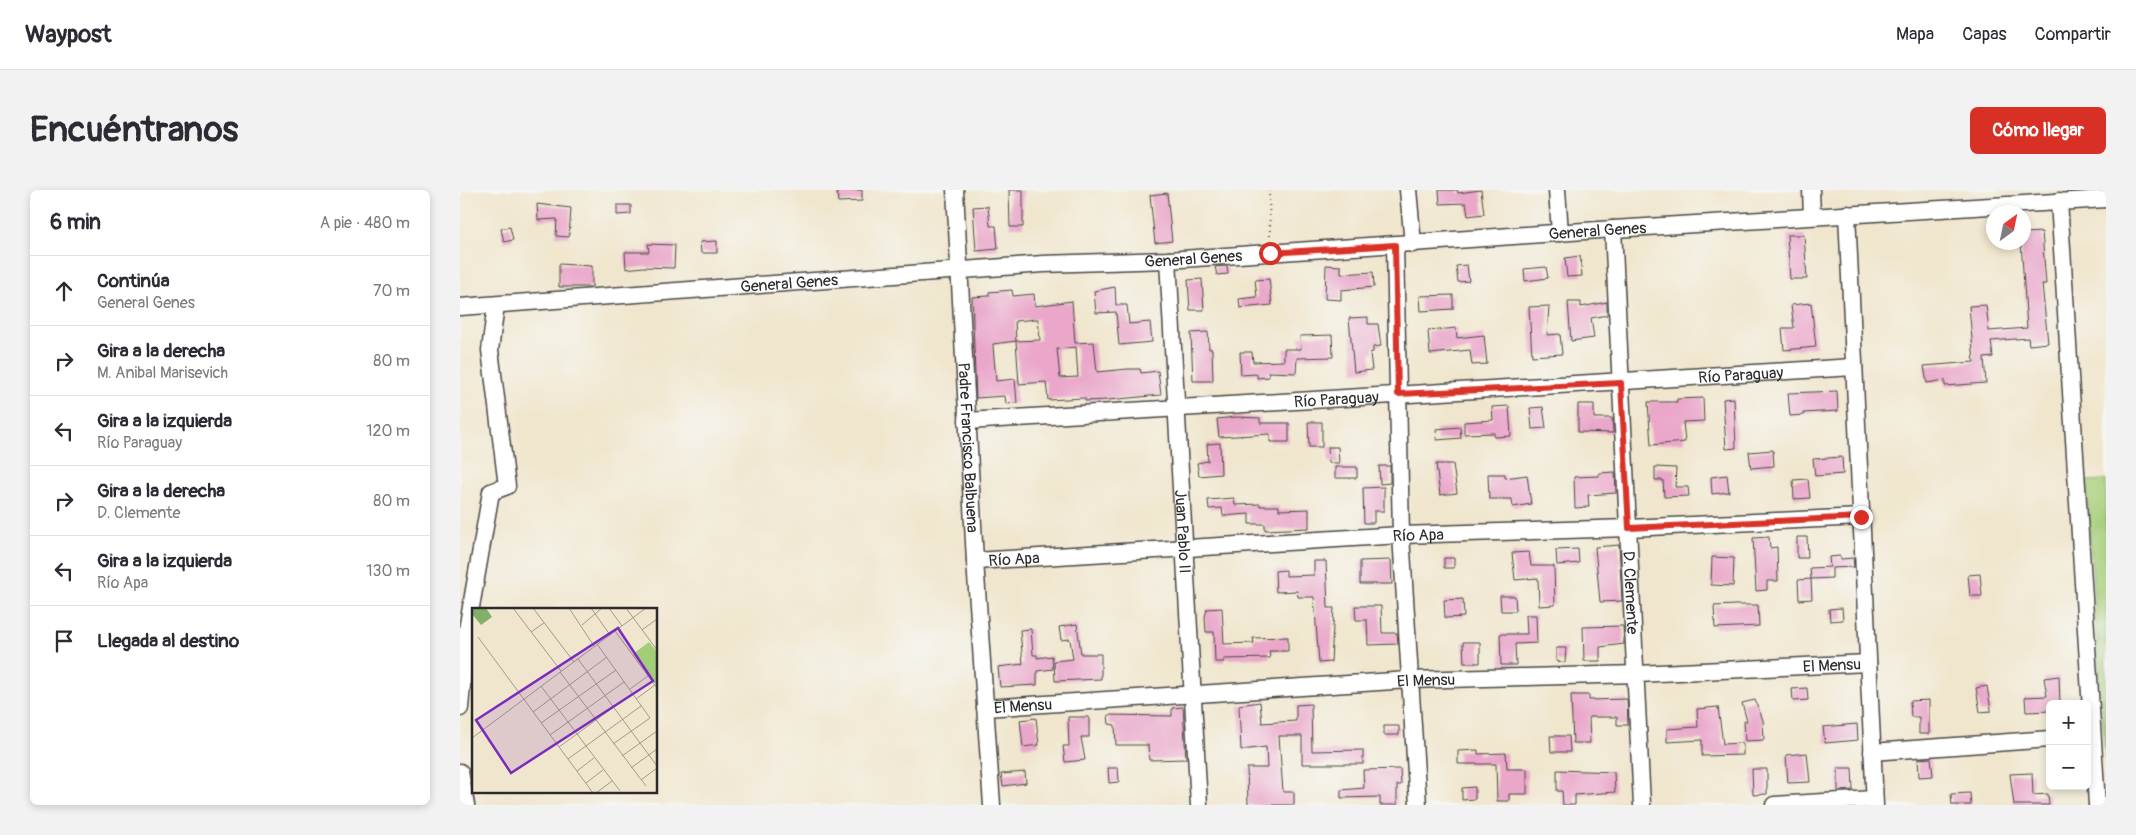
<!DOCTYPE html>
<html lang="es">
<meta charset="utf-8">
<style>
body{margin:0;font-family:Pangolin,sans-serif;background:#f2f2f3;color:#2b2b33}
.controls{position:absolute;right:15px;bottom:15px;display:grid;overflow:hidden;border-radius:8px;box-shadow:0 2px 8px #0003}
.controls button{width:45px;height:45px;display:grid;place-items:center;padding:0;border:0;border-bottom:1px solid #e1e1e2;background:#fff;color:#2b2b33;font:25px sans-serif}
.compass{position:absolute;left:1526px;top:15px;width:45px;height:45px;border-radius:50%;background:#fff;box-shadow:0 2px 8px #0003;rotate:33deg}
.stop{position:absolute;width:15px;height:15px;margin:-11px;border:4px solid #d93025;border-radius:50%;background:#fff}
.stop.end{background:#d93025;border-color:#fff;box-shadow:0 1px 5px #0008}
.list{margin:0;padding:0;list-style:none}
h2{display:flex;justify-content:space-between;align-items:center;height:65px;margin:0;padding:0 20px;font-size:21px}
h2 small{font-size:16px;font-weight:400;color:#7c7c81}
.list li{display:grid;grid-template-columns:32px 1fr auto;gap:15px;align-items:center;box-sizing:border-box;height:70px;padding:0 20px;border-top:1px solid #e1e1e2}
.list b{display:block;font-size:19px;white-space:nowrap}
.list p{margin:0;font-size:16px;white-space:nowrap;color:#7c7c81}
.list em{font-size:16px;font-style:normal;color:#7c7c81}
.icon{flex:none;width:28px;height:28px;fill:none;stroke:currentColor;stroke-width:2;stroke-linecap:round;stroke-linejoin:round}
.map{position:relative;flex:none;width:1646px;height:615px;overflow:hidden;border-radius:8px}
header{display:flex;align-items:center;gap:30px;box-sizing:border-box;height:70px;padding:0 25px;background:#fff;border-bottom:1px solid #e1e1e2}
header strong{font-size:24px}
nav{display:flex;gap:28px;margin-inline-start:auto;font-size:18px}
.intro{display:flex;align-items:center;justify-content:space-between;box-sizing:border-box;height:120px;padding:0 30px}
h1{margin:0;font-size:35px}
.button{padding:12px 22px;border-radius:8px;background:#d93025;color:#fff;font-size:18px;font-weight:700}
main{display:flex;gap:30px;padding:0 30px}
aside{flex:1;background:#fff;border-radius:8px;box-shadow:0 2px 8px #0003}
.map>svg:first-child{display:block}
.green{fill:#a4cd78;stroke:#687c52}
.building{fill:#eaa7ca;fill-rule:evenodd}
.lines{fill:none;stroke-linecap:round;stroke-linejoin:round}
.minor-casing{stroke:#494743;stroke-width:19}
.path{stroke:#494743;stroke-width:2;stroke-dasharray:1 4;stroke-linecap:butt}
.minor{stroke:#fff;stroke-width:16}
.route{stroke:#d93025;stroke-width:6}
.labels{text-anchor:middle;stroke-width:5;stroke-linejoin:round;paint-order:stroke}
.street-label{font-size:16px;fill:#2b2b2b;stroke:#f6f6f2}
.inset-road{fill:none;stroke:#a19b8c;stroke-width:1}
.view{fill:#7b2cbf;fill-opacity:0.15;stroke:#7b2cbf;stroke-width:2.5}
.inset-edge{fill:none;stroke:#2b2b2b;stroke-width:2.5}
</style>
<header>
<strong>Waypost</strong>
<nav><a>Mapa</a><a>Capas</a><a>Compartir</a></nav>
</header>
<div class="intro"><h1>Encuéntranos</h1><a class="button">Cómo llegar</a></div>
<main>
<aside>
<h2>6 min<small>A pie · 480 m</small></h2>
<ul class="list">
<li><svg class="icon" aria-label="ahead" viewBox="0 0 24 24"><path d="M12 20V5M6 11l6-6 6 6"/></svg><div><b>Continúa</b><p>General Genes</p></div><em>70 m</em></li>
<li><svg class="icon" aria-label="right" viewBox="0 0 24 24"><path d="M7 20v-9h11M14 6l5 5-5 5"/></svg><div><b>Gira a la derecha</b><p>M. Anibal Marisevich</p></div><em>80 m</em></li>
<li><svg class="icon" aria-label="left" viewBox="0 0 24 24"><path d="M17 20v-9H6M10 6l-5 5 5 5"/></svg><div><b>Gira a la izquierda</b><p>Río Paraguay</p></div><em>120 m</em></li>
<li><svg class="icon" aria-label="right" viewBox="0 0 24 24"><path d="M7 20v-9h11M14 6l5 5-5 5"/></svg><div><b>Gira a la derecha</b><p>D. Clemente</p></div><em>80 m</em></li>
<li><svg class="icon" aria-label="left" viewBox="0 0 24 24"><path d="M17 20v-9H6M10 6l-5 5 5 5"/></svg><div><b>Gira a la izquierda</b><p>Río Apa</p></div><em>130 m</em></li>
<li><svg class="icon" aria-label="arrive" viewBox="0 0 24 24"><path d="M6 21V4h12l-3 4 3 4H6"/></svg><div><b>Llegada al destino</b></div></li>
</ul>
</aside>
<div class="map">
<svg width="1646" height="615" viewBox="0 0 1646 615">
<rect width="100%" height="100%" fill="#f6f6f2"/>
<filter id="ink" filterUnits="userSpaceOnUse"><feTurbulence type="fractalNoise" baseFrequency=".02" numOctaves="2"/><feDisplacementMap in="SourceGraphic" scale="10" xChannelSelector="R" yChannelSelector="G"/><feConvolveMatrix kernelMatrix="1 2 1 2 8 2 1 2 1" color-interpolation-filters="sRGB"/></filter>
<filter id="wash" filterUnits="userSpaceOnUse"><feTurbulence type="fractalNoise" baseFrequency=".0096" numOctaves="4" result="noise"/><feDisplacementMap in="SourceGraphic" scale="20" xChannelSelector="R" yChannelSelector="G"/><feGaussianBlur stdDeviation="1.12" result="paint"/><feColorMatrix in="noise" values="0 0 0 0 0 0 0 0 0 0 0 0 0 0 0 0 0 1.4 0 .05"/><feComposite in="paint" operator="in"/></filter>
<g filter="url(#wash)">
<rect width="100%" height="100%" fill="#f0e6cd"/>
<path class="green" d="M1646,290V578L1626,291Z"/>
<g id="blocks">
<path class="building" d="M377,0H402V11L378,12Z
M549,0H563V37H550Z
M979,0H997L998,3L1021,0L1024,24L1008,26L1006,13L980,14Z
M707,3L712,51L695,53L690,5Z
M77,14L111,18L109,47L96,46L97,29L78,30Z
M157,15H171V24L157,25Z
M528,16L530,36H536L538,59L516,61L513,17Z
M50,37L53,50L44,52L41,39Z
M1582,42L1586,94H1582L1588,153L1569,155L1568,148L1531,151L1533,167L1524,168L1526,193L1485,196V190L1467,193L1464,176L1514,172L1509,116L1526,115L1529,141L1567,138L1561,52H1564V43Z
M1327,45H1344L1347,89H1330Z
M257,51V63H241L240,52Z
M188,54L215,55L214,78L183,77L166,79L165,62H189Z
M1120,66L1122,86L1107,87L1105,68Z
M99,74L132,76V97H99Z
M866,75L881,76V84L913,82L914,97L881,100V110L865,109Z
M1007,75L1009,91L998,92L996,76Z
M767,76L768,84L757,85L755,77Z
M1086,77L1088,88L1065,91L1064,79Z
M742,89L744,120H730L728,90Z
M809,89L812,115L780,118L779,109L797,107L795,90Z
M655,97L656,115H667L669,134L690,132L692,152L659,155L656,122L636,123L634,101Z
M552,100L553,106L574,104L575,116L612,111L615,153L634,152L637,182L668,179H680L681,183L698,181L701,205L648,210L625,211V208L588,210L586,192L559,194L556,151L533,154V156L536,191L555,189L557,213L546,214L545,206L516,208L512,107L529,106V102ZM578,129L580,150L556,151L555,131ZM616,157L618,187L600,188L597,159Z
M993,105V119L961,121L960,106Z
M1108,112H1121V117L1147,112V125L1131,128L1134,148L1111,151Z
M1351,113L1356,157L1324,160L1322,138H1334L1331,115Z
M1089,116L1087,145L1100,144L1102,164L1072,166L1069,117Z
M908,127V134H918L921,156L913,157V162L910,163L912,180L894,182L889,128Z
M996,138L997,148L1024,145L1027,174L1012,175L1010,160L970,164L968,141Z
M748,142L749,159H752L753,191H733L731,143Z
M872,145L873,167L837,168L836,183L808,182L809,187L797,188V184L781,185L780,162H792L793,172L824,171V159H841L840,146Z
M1377,201L1378,221L1343,223L1344,225L1330,226L1328,203Z
M1243,208L1244,231L1223,232L1225,252L1191,255L1188,212H1217V209Z
M1274,208L1276,258L1266,259L1263,209Z
M1118,214H1134V228H1152L1153,243L1118,242Z
M1049,216L1051,246L1034,247V243L1004,244V232L1033,230L1032,217Z
M1083,217L1086,238L1072,239L1070,218Z
M776,227L800,228V233H829V252H810V244L759,247L757,229Z
M848,232H862V257H849Z
M1000,237L1001,248L977,250L976,239Z
M760,253L761,284L739,286L737,273L748,271L747,254Z
M868,257H878L879,273H869Z
M1313,260L1314,276L1291,278L1289,262Z
M1382,267L1383,284L1355,286L1353,269Z
M976,274H993L997,303L980,305Z
M919,276H930V293L920,294Z
M875,277H897V288H875Z
M1195,277L1216,278L1215,297H1228L1229,306L1204,307L1203,290H1195Z
M1155,282L1156,303L1128,305L1129,317L1115,318L1114,287L1139,286V283Z
M1028,284H1045V288L1067,285L1071,314L1053,317L1052,309H1029Z
M1267,285L1269,302L1252,304L1251,287Z
M1348,289L1350,308L1334,309L1333,290Z
M924,297V321H914V333H904L903,298Z
M774,308L775,315L800,314V316H819V320L849,319V338L805,340V334H789V324L763,326L762,318L749,319L748,310Z
M1309,347L1310,358L1317,357L1318,391H1307V400L1296,401L1293,348Z
M1337,347H1347L1348,368H1337Z
M1159,355L1162,411L1140,412L1135,357Z
M1118,359L1119,373L1097,375L1096,360Z
M1069,362L1071,376H1094L1095,415L1079,416L1078,388L1055,390L1052,363Z
M1380,366L1381,369L1393,368L1394,377L1372,378V388L1351,389L1350,378L1370,377L1369,367Z
M1252,367L1274,368L1273,396L1251,395Z
M984,368H994V378H984Z
M931,370L932,394H900V371Z
M854,371H866L868,418H874L871,472L859,473L854,407H838L837,401L816,402L815,381L826,380V386L854,385Z
M1520,384L1522,406H1510L1508,385Z
M1351,389L1352,409L1339,410L1338,390Z
M1040,406H1055L1056,421H1041Z
M1003,409L1004,427L985,428L984,410Z
M1276,415H1298L1299,436L1255,438L1254,416Z
M895,416H921L922,443H937L938,454L908,455L907,430H896Z
M762,418L764,454L794,453L793,448L828,447V461H809L810,468L764,469V472H755L754,442H746L745,427L747,419Z
M1382,418L1383,430L1370,431L1369,419Z
M1066,425H1076L1077,453L1055,454L1056,475H1041L1040,444H1067Z
M617,434L621,464H641V489L595,491L594,471L613,469L610,449L601,450L599,437Z
M1163,436L1164,454L1140,457V471H1124L1123,437Z
M571,439L573,465H577V468L592,466L593,479L577,481V495L540,497L538,477L563,474L560,440Z
M1003,452H1020V473H1004Z
M1096,458H1106L1105,472L1096,471Z
M1599,486L1600,514H1590V521L1566,522L1565,507L1587,506L1584,488Z
M1527,496L1531,521L1520,522L1516,498Z
M1347,498L1348,510L1333,511L1332,499Z
M1111,505H1129V510L1167,509L1168,535H1157V527H1129L1130,553H1113Z
M1295,510L1303,530L1304,550L1285,551L1284,531H1287L1282,513Z
M1469,510V544H1459V527H1451L1450,511Z
M800,512L802,533L836,531V515L851,514L852,561L903,560V574H842V546H819L823,602H834V615H788L787,578H807L806,557L781,560L779,515Z
M723,517L726,569L689,570L688,555H656L655,535L649,534L648,525L712,526V518Z
M1258,517L1263,554L1283,553V565L1242,566V550L1207,552V539L1238,537L1237,519Z
M608,527H629V547H621L625,570L605,572L603,556H609Z
M576,528L579,555L563,557L560,530Z
M1397,534L1398,550L1365,553L1363,537Z
M924,536H939V545H924Z
M1090,546H1109L1110,562H1091Z
M1018,560V564L1046,563L1047,579H1067V604H1049V611H1037L1036,574H998V561Z
M1347,563L1350,592L1328,593L1326,565Z
M1471,568L1473,586L1459,587L1458,569Z
M648,578H658L659,592L649,593Z
M1378,578H1392L1393,600L1378,601Z
M940,579L941,595H937V615H920V607L881,608V600L904,598L903,580Z
M1292,579H1307V604L1293,605Z
M1097,580L1154,582L1155,602L1115,605V615H1103L1102,601H1097Z
M565,582L566,593L543,596L541,584Z
M1572,583L1573,605L1588,604L1589,615H1554L1550,584Z
M1015,597V609L1002,610V598Z
M1510,603L1511,615H1492L1491,604Z"/>
</g>
</g>
<g filter="url(#ink)">
<use href="#blocks" fill-opacity="0" stroke="#494743" stroke-width="1"/>
<g class="lines">
<g class="minor-casing">
<g id="minor">
<path id="s1" d="M495,0L515,371L532,615"/>
<path d="M948,0L953,54"/>
<path d="M1097,0L1100,43"/>
<path d="M1351,0L1352,26"/>
<path d="M1599,11L1637,615"/>
<path d="M1387,24L1415,615"/>
<path id="s2" d="M1153,39L1182,615"/>
<path d="M935,55L941,345L958,615"/>
<path id="s3" d="M708,70L739,615"/>
<path id="s4" d="M0,117L583,74L708,70L1153,39L1646,9"/>
<path id="s5" d="M507,231C803,212 1099,197 1394,177"/>
<path id="s6" d="M515,371L941,345L1169,338L1401,327"/>
<path d="M0,518L7,440L31,302L47,296L30,160L36,115"/>
<path id="s7" d="M525,518L949,490L1177,484L1408,473"/>
<path d="M1412,562L1590,549"/>
<path d="M0,582L6,615"/>
<path d="M1314,615L1414,609"/>
</g>
</g>
<path class="path" d="M809,0L810,50"/>
<use href="#minor" class="minor"/>
</g>
</g>
<g class="lines" filter="url(#ink)">
<path class="route" d="M810,63L935,55L938,204L1161,193L1169,338L1401,327"/>
</g>
<g class="labels">
<g class="street-label">
<text dy="6" stroke="none"><textPath href="#s4" startOffset="1140">General Genes</textPath></text>
<text dy="6" stroke="none"><textPath href="#s4" startOffset="735">General Genes</textPath></text>
<text dy="6" stroke="none"><textPath href="#s4" startOffset="330">General Genes</textPath></text>
<text dy="6" stroke="none"><textPath href="#s5" startOffset="775">Río Paraguay</textPath></text>
<text dy="6" stroke="none"><textPath href="#s5" startOffset="370">Río Paraguay</textPath></text>
<text dy="6" stroke="none"><textPath href="#s1" startOffset="258">Padre Francisco Balbuena</textPath></text>
<text dy="6" stroke="none"><textPath href="#s3" startOffset="272">Juan Pablo II</textPath></text>
<text dy="6" stroke="none"><textPath href="#s6" startOffset="444">Río Apa</textPath></text>
<text dy="6" stroke="none"><textPath href="#s6" startOffset="39">Río Apa</textPath></text>
<text dy="6" stroke="none"><textPath href="#s2" startOffset="364">D. Clemente</textPath></text>
<text dy="6" stroke="none"><textPath href="#s7" startOffset="848">El Mensu</textPath></text>
<text dy="6" stroke="none"><textPath href="#s7" startOffset="442">El Mensu</textPath></text>
<text dy="6" stroke="none"><textPath href="#s7" startOffset="38">El Mensu</textPath></text>
</g>
</g>
<g transform="translate(12 418)">
<rect width="185" height="185" fill="#f0e6cd"/>
<path d="M177,34L185,44V78L161,46Z" fill="#a4cd78"/>
<path d="M0,0H14L20,9L9,17L0,6Z" fill="#83b068"/>
<path class="inset-road" d="M41,0L89,63M61,0L102,54M97,0L122,38M119,0L138,27M137,0L150,18M154,0L185,42M110,17L130,0M170,22L185,11M143,23L185,80M59,24L72,15M6,29L121,185M125,36L178,110L141,136M106,51L185,158M88,64L174,178M69,78L148,183M158,81L176,68M164,91L183,77M61,104L135,49M69,115L144,62M78,127L152,74M0,130L174,0M87,139L161,85M150,148L185,123M96,151L169,98M159,160L185,141M105,163L122,150M169,172L185,160M114,175L131,162M124,185L140,173"/>
<path class="view" d="M146,20L181,73L39,165L4,112Z"/>
<rect width="185" height="185" class="inset-edge"/>
</g>
</svg>
<div class="controls">
<button>+</button>
<button>−</button>
</div>
<svg class="compass" viewBox="-18 -18 36 36"><path d="M0-13l5 13h-10z" fill="#e53935"/><path d="M0 13l5-13h-10z" fill="#7c7c81"/></svg>
<div class="stop" style="left:810px;top:63px"></div>
<div class="stop end" style="left:1401px;top:327px"></div>
</div>
</main>
